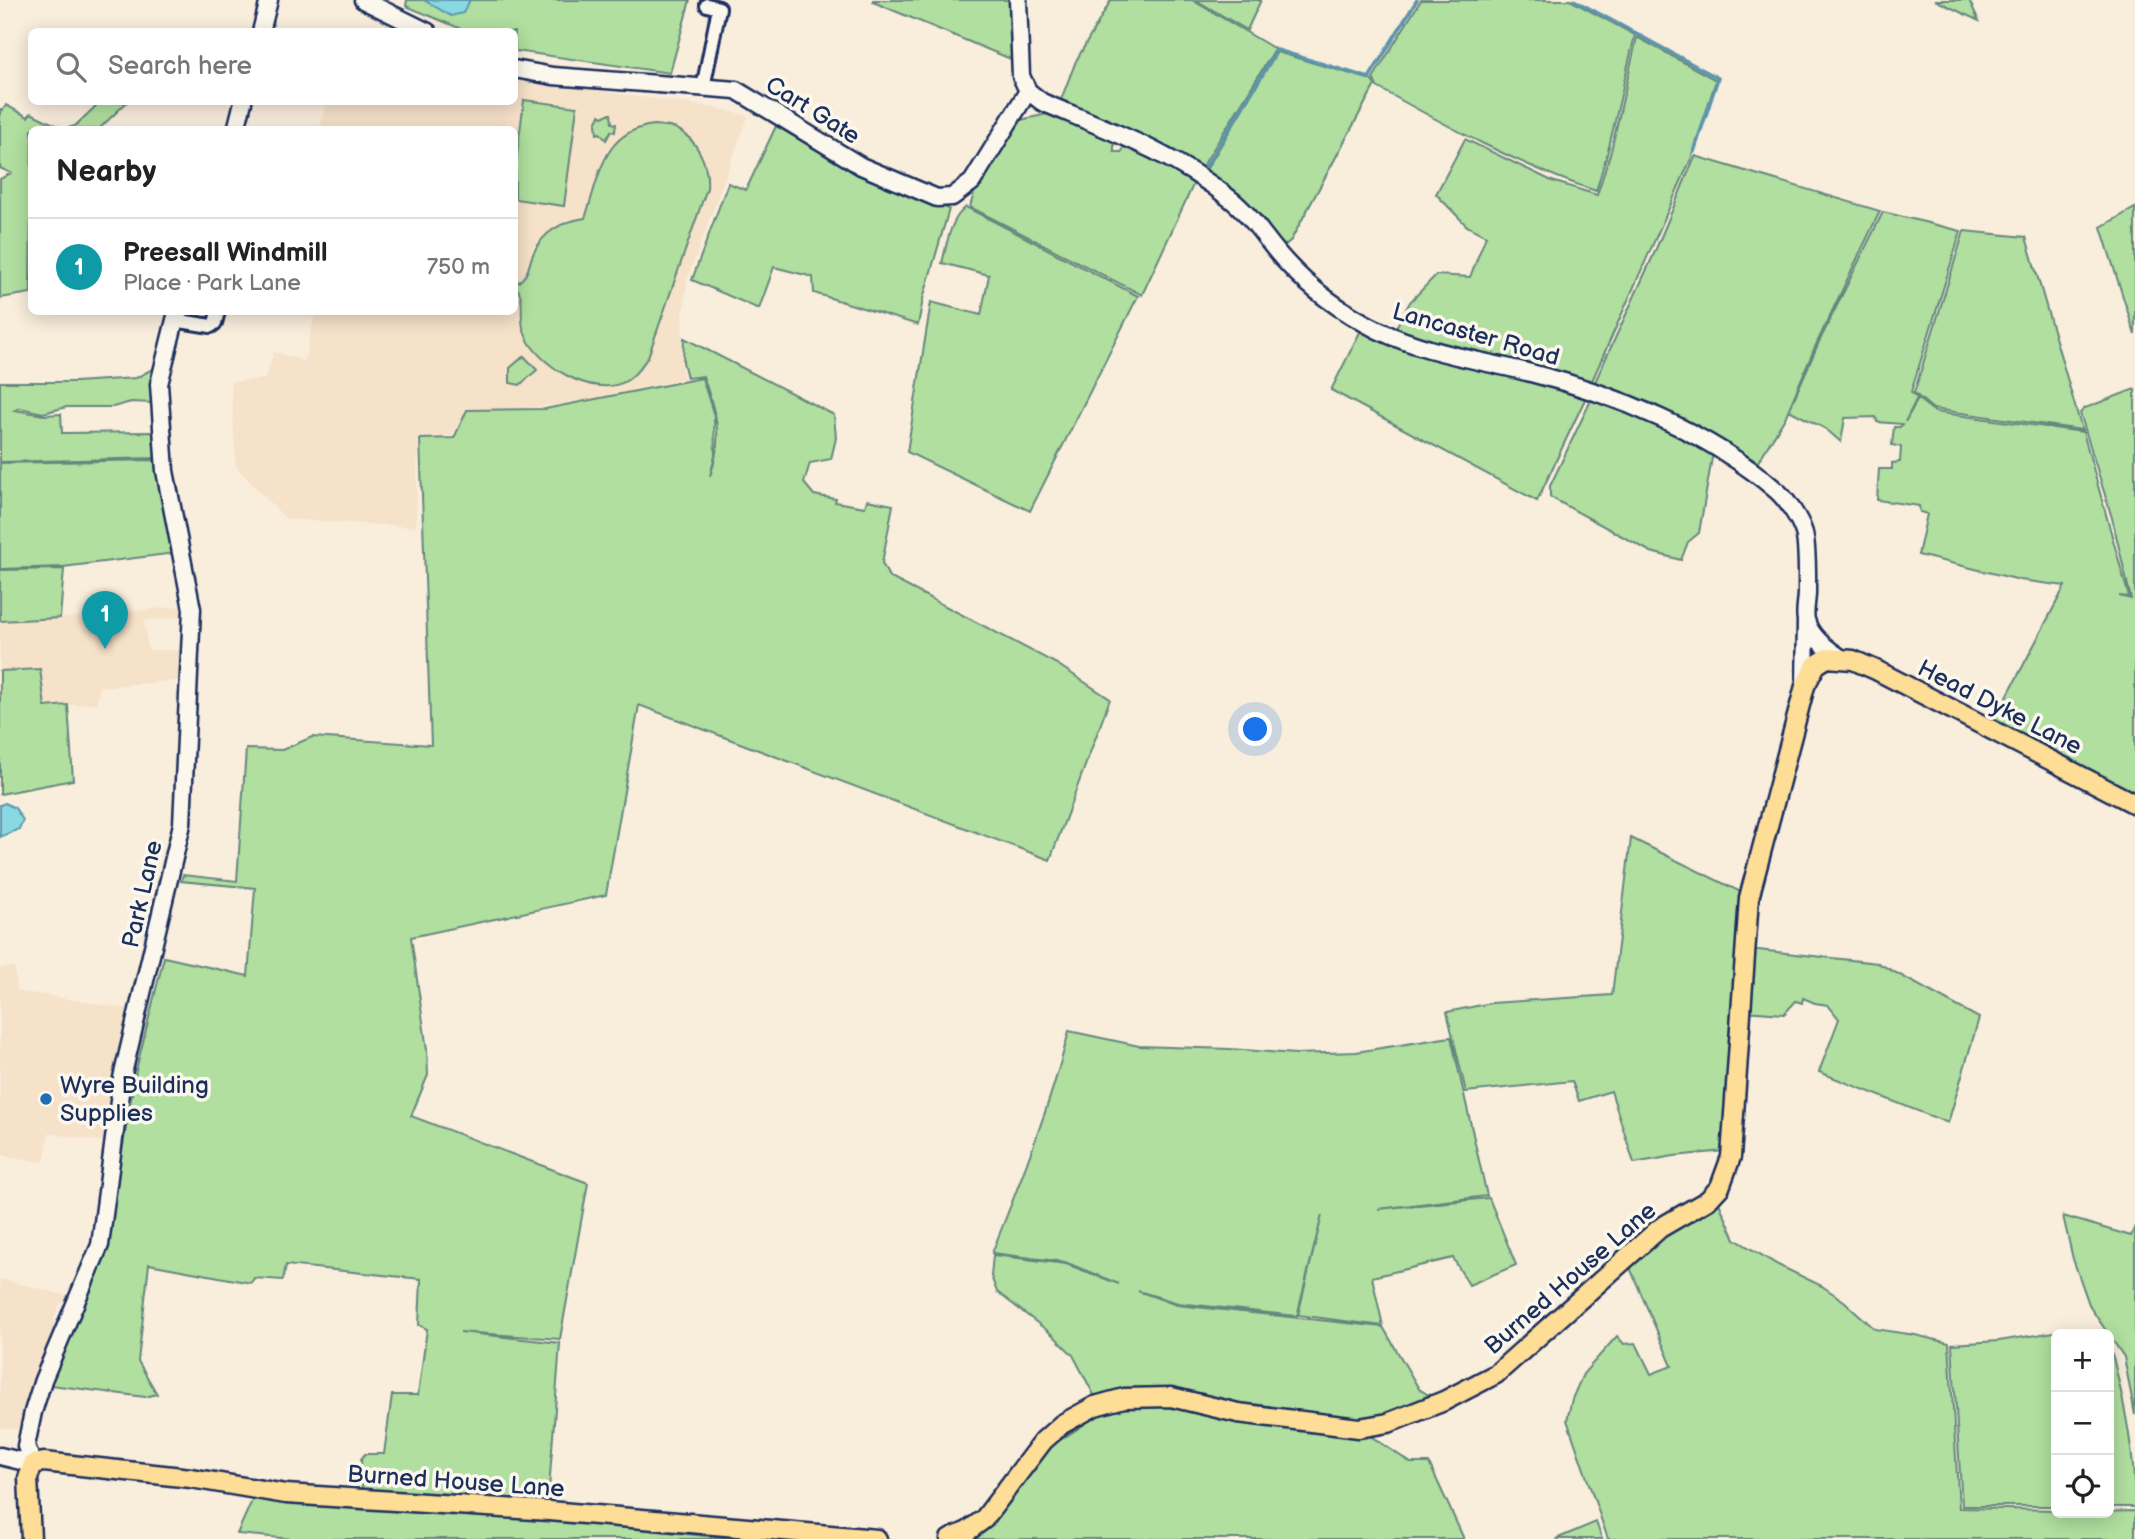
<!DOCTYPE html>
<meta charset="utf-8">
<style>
body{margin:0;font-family:"Balsamiq Sans",sans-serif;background:#f6f6f6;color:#222}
.controls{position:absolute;right:21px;bottom:21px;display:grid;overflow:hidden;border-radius:10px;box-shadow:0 4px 18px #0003}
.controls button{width:63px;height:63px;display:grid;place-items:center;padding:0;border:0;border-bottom:2px solid #e0e0e0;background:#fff;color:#222;font:35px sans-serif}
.you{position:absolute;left:1256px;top:730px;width:24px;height:24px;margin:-18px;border:5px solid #fff;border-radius:50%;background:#1a73e8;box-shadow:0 0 0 10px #1a73e833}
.badge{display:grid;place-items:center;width:46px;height:46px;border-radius:50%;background:#1f6fb2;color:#fff;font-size:23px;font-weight:700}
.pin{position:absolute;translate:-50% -58px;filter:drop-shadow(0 2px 4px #0008)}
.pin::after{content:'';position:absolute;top:37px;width:24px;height:21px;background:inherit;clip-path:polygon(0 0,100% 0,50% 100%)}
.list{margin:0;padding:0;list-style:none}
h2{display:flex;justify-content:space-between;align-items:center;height:91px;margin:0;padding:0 28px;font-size:30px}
h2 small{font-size:23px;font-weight:400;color:#767676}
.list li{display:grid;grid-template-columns:46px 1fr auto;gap:21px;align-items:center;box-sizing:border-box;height:98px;padding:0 28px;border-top:2px solid #e0e0e0}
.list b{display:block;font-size:26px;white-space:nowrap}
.list p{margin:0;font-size:23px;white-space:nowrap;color:#767676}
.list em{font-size:23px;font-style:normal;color:#767676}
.icon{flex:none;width:38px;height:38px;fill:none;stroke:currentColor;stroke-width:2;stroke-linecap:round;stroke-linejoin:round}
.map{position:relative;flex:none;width:2135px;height:1539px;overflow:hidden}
.search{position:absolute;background:#fff;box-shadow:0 4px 18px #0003;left:28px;top:28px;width:490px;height:77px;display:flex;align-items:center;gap:18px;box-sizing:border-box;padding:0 24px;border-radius:10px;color:#767676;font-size:26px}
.panel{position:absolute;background:#fff;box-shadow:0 4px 18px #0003;left:28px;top:126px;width:490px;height:189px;border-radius:10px}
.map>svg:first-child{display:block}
.built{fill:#f6e1c9}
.green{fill:#b0df9f;stroke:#66877e;stroke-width:2}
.water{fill:#88d9e2;stroke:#5c95ad;stroke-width:2}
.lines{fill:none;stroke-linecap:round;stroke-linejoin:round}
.stream{stroke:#5c95ad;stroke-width:3.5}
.street-casing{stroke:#1b2f5e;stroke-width:18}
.secondary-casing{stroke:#1b2f5e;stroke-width:21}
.primary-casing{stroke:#1b2f5e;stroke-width:23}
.street{stroke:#fbf7ec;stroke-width:12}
.secondary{stroke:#fbf7ec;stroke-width:16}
.primary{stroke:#fedd96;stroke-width:18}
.poi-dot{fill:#1f6fb2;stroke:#fbf7ec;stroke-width:2.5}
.labels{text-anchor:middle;stroke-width:7;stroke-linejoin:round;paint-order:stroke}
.street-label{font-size:24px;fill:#1b2f5e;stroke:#fbf7ec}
.poi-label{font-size:24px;fill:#1b2f5e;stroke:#fbf7ec;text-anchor:start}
</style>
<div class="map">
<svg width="2135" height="1539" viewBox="0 0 2135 1539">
<rect width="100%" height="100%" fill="#f9eddc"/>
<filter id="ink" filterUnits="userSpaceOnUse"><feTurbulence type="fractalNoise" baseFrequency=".0143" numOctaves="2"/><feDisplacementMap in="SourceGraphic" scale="14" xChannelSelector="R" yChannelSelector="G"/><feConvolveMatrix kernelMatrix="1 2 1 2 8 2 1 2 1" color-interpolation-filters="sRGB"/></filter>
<g filter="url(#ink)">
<path class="built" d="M515,79L717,108L748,116L687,280L683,317L681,364L684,379L603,397L541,407L467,410L452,436L418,437L416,527L286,519L236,467L231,382L265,379L274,352L305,361L315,312H514V130L320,129L326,102H514Z
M184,606L181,617L144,620L148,650H182L185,680L99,687L97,703L45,707L40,669L0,671V621L60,618Z
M14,967L17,991L134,1010L103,1142L49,1133L44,1162L0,1155V968Z
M0,1279L68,1296L58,1307L54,1318L55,1335L25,1430L0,1427Z"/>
<path class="green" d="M407,0H690L670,73L515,51L514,32L466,31L406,6Z
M873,0H1011L1013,60L873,2Z
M1111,0H1192L1275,49L1201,169L1060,102L1076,61Z
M1196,0H1261L1247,30Z
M1421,0H1570L1635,35L1608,151L1596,191C1518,165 1449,127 1377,87L1373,78Z
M1935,0H1969L1979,21Z
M1637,37L1716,80L1691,159L1591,383L1446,349L1394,331L1410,302L1436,275L1470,277L1486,236L1467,226L1436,194L1465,139L1552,181L1597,195L1611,151Z
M1277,52L1371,80L1375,85L1291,240L1283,247L1237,194L1206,170Z
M524,100L577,107L564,206L515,199V170Z
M100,102H127L99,129L32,130L30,281L31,276V293L0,298V179L11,173L0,168V109L3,110L6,105L28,117L31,113L64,129L75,126Z
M1052,113L1114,141V152H1122L1124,145L1171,166L1195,181L1142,295L970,207L976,186L1016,121Z
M608,114H611L612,123L616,124L615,132L611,131L606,140L600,133L597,134L596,123L600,115L603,117Z
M654,125C662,126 671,126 677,129C698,140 709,166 707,188L648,357C642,365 636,375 626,381C594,400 534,364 524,331C518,313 527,301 515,285C532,272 526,269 534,252C544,231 564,221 585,218C600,176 602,131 654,125Z
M776,126L857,173L949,209L923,299L918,325L814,293L813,277L774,267L759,309L692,280L728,183L746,190Z
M1695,156L1880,211L1815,347L1785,418L1758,462L1654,404L1594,384L1653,256Z
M966,207L1138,296L1030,511L907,452L931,302L981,315L989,275L942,263C947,244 950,219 966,207Z
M2135,208V335L2101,227Z
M1883,212L1961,231L1911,392L1917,398L1905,422L1918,399L1935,412L2083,432L2129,597L2119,596L2131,599L2112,518L2080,413L2085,408L2135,389V798L1993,723L2065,586L2020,580L1918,555L1927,514L1920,512L1919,506L1877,500L1879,469H1892V463L1900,462L1901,447L1892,445L1894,427H1900L1902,424L1877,422L1876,417L1845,418L1841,442L1826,429L1789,410L1819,342Z
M1964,231L2026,237L2082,430L1933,409L1914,393Z
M1362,328L1586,397L1537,501L1331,390Z
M684,338L834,415L836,438L831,459L810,463L804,483L814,495L836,499L835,502L865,507L867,500L893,505L882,563L889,577L1057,664L1110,699L1050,860L639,705L606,895L411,937L427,1050L428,1075L411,1116L588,1183L560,1339L460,1332L560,1343L548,1503L362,1490L361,1459L365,1454H384L392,1395H418L427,1329L419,1325L421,1279L286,1265L283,1280L254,1278L251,1283L149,1264L138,1361L157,1394L145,1397L50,1385L98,1266L109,1226L136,1070L164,957L248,976L255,888L181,881L183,875L237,881L246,749L282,750L312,737L431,745L420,439L454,438L467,410L545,409L702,378L714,416L715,456L710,476C724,437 716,413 703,376L687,378L683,362Z
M524,356L537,370L520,385L510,383V368Z
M156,367L153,403L131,402L113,407H67L43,413L20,408L15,410L44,415L61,414L62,433L154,432L156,458L0,462V382H75L136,378Z
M1592,398L1634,412L1713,452L1699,533L1688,542L1681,560L1651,552L1550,497V486Z
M157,460L176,553L63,567L0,569V463Z
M64,569L60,618L0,621V570Z
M40,669L45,707L68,705L73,780L0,794V671Z
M1631,838L1743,893L1724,1151L1674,1156L1634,1163L1611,1091L1579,1101L1572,1081L1466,1092L1447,1012L1491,1003L1612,995Z
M1749,949L1878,963L1979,1018L1948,1123L1819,1072L1839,1019L1828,1005L1815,1003L1803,998L1802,1003L1796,1001L1784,1014L1744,1011Z
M1069,1031L1139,1046L1230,1049L1296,1054L1356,1052L1451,1037L1487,1196L1378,1209L1489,1198L1516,1265L1469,1285L1453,1258L1372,1277L1383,1326L1298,1315L1322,1215L1297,1316L1178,1303L1138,1291L1177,1305L1383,1327L1419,1389L1427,1394L1437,1397L1369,1422L1100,1400L1094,1395L1073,1355L1053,1335L997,1292L991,1276L993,1255L1066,1264L1119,1284L1065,1262L992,1253C1021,1180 1050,1107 1069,1031Z
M1719,1203L1735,1239L1778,1265L1822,1286L1844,1301L1875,1329L1915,1335L1949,1343L1959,1508L2056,1510V1513L2135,1511V1539H1608L1567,1420L1572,1399L1583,1374L1617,1336L1624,1344L1636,1343L1651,1374L1672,1366L1628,1263L1662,1233Z
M2063,1216L2131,1236L2135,1226V1415L2124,1357L2090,1307L2073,1259Z
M2066,1330L2092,1334H2056V1506H1962L1952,1344L1999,1341Z
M2109,1350L2113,1357C2125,1407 2135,1455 2135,1507H2109Z
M1162,1402L1369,1435L1411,1463H1429L1464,1539H970L988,1528L1047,1449L1106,1410Z
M254,1496L356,1507L563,1521L734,1539H292L237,1534Z
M1596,1522L1602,1539H1556Z"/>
<path class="water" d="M424,0H470L463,13L451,16Z
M5,803L15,808L23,820L19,829L0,837V805Z"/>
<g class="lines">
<path class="stream" d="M1574,0L1718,78L1694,152
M1205,168L1277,50L1369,78L1417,0"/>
<g class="street-casing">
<path id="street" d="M703,88L719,8L707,5
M174,320L211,326L215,323L218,312"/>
</g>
<g class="secondary-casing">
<path id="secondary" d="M363,0L428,32
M1018,0L1021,76L1028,91L1042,102C1106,129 1174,153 1229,198C1252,215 1266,241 1285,261C1311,290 1344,313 1378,330C1426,353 1480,360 1531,373C1615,394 1711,433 1777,491C1786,499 1799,518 1803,530C1808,541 1807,580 1807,593C1807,601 1804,612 1806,620C1810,637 1827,648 1841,658
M261,32L269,0
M514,69L553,76L736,90L861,166L937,198L952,197L972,182L1028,91
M236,130L243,102
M1805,686L1806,619
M0,1456L33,1464
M33,1464L26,1446L33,1412L43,1380L100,1245L122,1078L182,824L192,609L165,471L159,384L177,312"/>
</g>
<g class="primary-casing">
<path id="primary" d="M31,1539L28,1478L33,1464L44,1462L191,1478L286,1494L549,1511L877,1539
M950,1539L968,1531L984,1519L1043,1441L1062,1424L1095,1406L1124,1398L1171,1397L1238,1413L1359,1428L1388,1423L1444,1401L1496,1374L1660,1228L1708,1200L1720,1187L1731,1157L1749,898L1805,686L1816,665L1827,658L1853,660L1876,670L2135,804"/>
</g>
<use href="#street" class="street"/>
<use href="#secondary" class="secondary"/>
<use href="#primary" class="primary"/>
</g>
</g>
<circle class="poi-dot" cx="46" cy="1099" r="7"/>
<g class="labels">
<g class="street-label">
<text transform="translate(813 110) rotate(32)" y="8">Cart Gate</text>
<text transform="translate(1476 334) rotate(16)" y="8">Lancaster Road</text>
<text transform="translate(2000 707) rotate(27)" y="8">Head Dyke Lane</text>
<text transform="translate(142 894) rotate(-77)" y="8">Park Lane</text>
<text transform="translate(1570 1278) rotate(-41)" y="8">Burned House Lane</text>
<text transform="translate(456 1481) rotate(4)" y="8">Burned House Lane</text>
</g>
<g class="poi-label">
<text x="60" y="1093">Wyre Building<tspan x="60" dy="28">Supplies</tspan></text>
</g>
</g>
</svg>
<div class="controls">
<button>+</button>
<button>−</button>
<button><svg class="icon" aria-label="locate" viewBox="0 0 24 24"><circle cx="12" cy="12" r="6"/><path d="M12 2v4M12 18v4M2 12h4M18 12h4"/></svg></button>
</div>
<div class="you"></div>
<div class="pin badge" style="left:105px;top:649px;background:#0f9aa8">1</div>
<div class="search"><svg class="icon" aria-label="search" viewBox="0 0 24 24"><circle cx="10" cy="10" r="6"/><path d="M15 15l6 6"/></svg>Search here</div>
<section class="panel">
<h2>Nearby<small></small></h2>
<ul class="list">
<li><span class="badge" style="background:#0f9aa8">1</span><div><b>Preesall Windmill</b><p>Place · Park Lane</p></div><em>750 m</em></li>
</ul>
</section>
</div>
